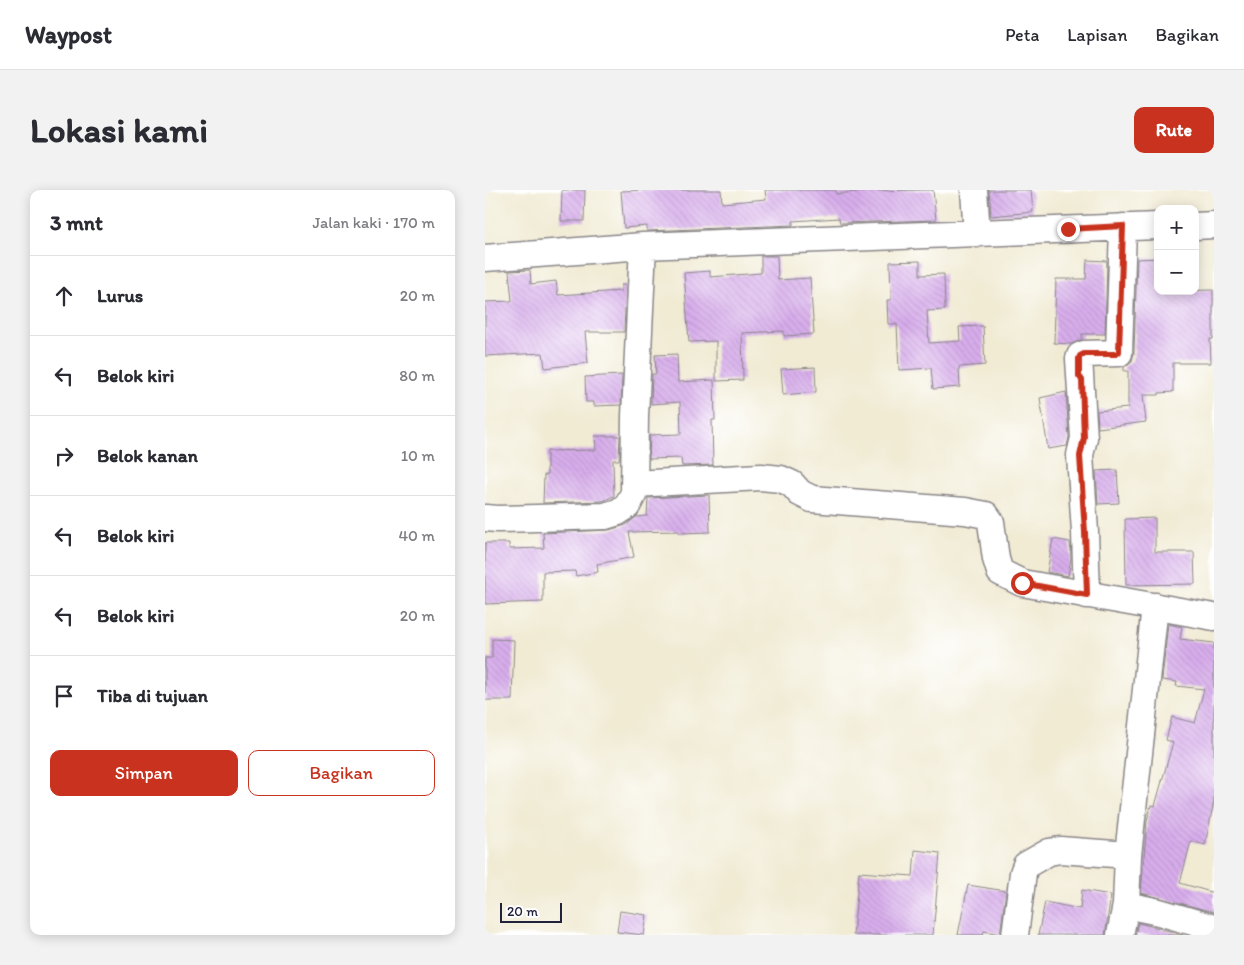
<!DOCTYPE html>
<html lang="id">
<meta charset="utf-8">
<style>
body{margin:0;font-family:Itim,sans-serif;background:#f2f2f3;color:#2b2b33}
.controls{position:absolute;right:15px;top:15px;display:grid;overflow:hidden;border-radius:10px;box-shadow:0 2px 12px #0003}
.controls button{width:45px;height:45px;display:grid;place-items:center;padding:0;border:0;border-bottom:1px solid #e1e1e2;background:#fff;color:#2b2b33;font:25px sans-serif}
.scale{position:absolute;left:15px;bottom:12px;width:62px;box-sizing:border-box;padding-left:5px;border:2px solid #22223b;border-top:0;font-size:14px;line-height:18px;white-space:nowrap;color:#22223b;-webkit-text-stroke:4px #fff;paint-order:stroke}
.stop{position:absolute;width:15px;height:15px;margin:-11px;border:4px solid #c8321e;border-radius:50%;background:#fff}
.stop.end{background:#c8321e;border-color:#fff;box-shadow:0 1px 5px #0008}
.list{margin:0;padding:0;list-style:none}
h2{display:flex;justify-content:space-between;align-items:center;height:65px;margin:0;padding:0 20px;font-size:21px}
h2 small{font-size:16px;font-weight:400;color:#7c7c81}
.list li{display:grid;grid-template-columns:32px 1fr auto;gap:15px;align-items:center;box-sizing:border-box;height:80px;padding:0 20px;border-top:1px solid #e1e1e2}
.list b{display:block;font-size:19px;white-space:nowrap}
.list em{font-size:16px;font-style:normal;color:#7c7c81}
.actions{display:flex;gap:10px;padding:15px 20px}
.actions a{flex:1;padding:11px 0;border:1px solid #c8321e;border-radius:10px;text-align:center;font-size:18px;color:#c8321e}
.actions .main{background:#c8321e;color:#fff}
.icon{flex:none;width:28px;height:28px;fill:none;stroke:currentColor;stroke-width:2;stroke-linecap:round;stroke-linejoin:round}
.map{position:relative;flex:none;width:729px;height:745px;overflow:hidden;border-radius:10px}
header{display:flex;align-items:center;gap:30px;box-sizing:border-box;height:70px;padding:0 25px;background:#fff;border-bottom:1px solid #e1e1e2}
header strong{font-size:24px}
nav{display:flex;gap:28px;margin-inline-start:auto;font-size:18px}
.intro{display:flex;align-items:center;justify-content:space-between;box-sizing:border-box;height:120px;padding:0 30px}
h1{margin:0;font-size:35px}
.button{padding:12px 22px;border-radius:10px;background:#c8321e;color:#fff;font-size:18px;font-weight:700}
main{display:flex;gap:30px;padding:0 30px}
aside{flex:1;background:#fff;border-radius:10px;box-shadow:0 2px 12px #0003}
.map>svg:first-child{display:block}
.building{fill:url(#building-back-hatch)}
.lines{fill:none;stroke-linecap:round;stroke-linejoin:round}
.minor-casing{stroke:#8a8688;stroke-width:29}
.minor{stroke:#fff;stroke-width:26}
.route{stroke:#c8321e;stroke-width:6}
</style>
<header>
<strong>Waypost</strong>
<nav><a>Peta</a><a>Lapisan</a><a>Bagikan</a></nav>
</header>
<div class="intro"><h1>Lokasi kami</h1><a class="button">Rute</a></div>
<main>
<aside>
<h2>3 mnt<small>Jalan kaki · 170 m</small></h2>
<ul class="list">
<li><svg class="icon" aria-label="ahead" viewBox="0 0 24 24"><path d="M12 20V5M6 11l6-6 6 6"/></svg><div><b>Lurus</b></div><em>20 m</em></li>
<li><svg class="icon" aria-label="left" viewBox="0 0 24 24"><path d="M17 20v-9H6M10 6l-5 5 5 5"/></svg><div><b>Belok kiri</b></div><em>80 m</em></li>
<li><svg class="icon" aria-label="right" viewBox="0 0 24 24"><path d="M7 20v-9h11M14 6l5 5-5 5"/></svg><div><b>Belok kanan</b></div><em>10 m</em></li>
<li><svg class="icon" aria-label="left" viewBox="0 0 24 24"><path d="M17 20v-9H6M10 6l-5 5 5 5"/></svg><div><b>Belok kiri</b></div><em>40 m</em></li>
<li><svg class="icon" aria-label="left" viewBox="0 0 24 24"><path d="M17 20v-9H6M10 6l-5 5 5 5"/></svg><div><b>Belok kiri</b></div><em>20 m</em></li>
<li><svg class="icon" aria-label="arrive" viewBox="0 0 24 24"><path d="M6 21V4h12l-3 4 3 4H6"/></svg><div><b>Tiba di tujuan</b></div></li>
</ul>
<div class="actions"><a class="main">Simpan</a><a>Bagikan</a></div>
</aside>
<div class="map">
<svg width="729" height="745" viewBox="0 0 729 745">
<defs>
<pattern id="building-back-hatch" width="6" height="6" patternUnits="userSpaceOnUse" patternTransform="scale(1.25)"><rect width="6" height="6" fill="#d8aeec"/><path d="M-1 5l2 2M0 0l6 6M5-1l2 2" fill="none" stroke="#b995cb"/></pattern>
</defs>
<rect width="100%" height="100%" fill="#fff"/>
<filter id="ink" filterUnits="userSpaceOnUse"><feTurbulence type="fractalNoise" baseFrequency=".02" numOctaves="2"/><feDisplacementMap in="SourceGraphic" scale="10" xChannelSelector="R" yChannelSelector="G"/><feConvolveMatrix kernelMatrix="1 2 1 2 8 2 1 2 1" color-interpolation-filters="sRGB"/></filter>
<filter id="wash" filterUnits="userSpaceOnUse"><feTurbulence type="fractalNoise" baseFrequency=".0096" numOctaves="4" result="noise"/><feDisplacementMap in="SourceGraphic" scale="20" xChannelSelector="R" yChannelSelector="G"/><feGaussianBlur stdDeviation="1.12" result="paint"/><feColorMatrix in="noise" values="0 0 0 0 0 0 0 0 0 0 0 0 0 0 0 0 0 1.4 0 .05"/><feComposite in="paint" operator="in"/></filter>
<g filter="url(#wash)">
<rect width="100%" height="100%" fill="#f1ebd4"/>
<g id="blocks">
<path class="building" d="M77,0H100L99,31H76Z
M160,0H236L237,13L281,9L280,0H351V4L380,1L448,0L451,30L355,33L354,28L308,31V35L162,41V36L139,38L136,1Z
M504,0H546L548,22L506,26Z
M276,66H292L293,90L325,88L329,144L299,146V141L257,143L258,190L231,191V151L204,152L199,83L225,81V87L276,83Z
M673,68V101L728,100V149H725L726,173H688V202L674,203V205H658L661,232L613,238L612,221L643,218V181H639V177L647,171L649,163L652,69Z
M602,70L622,71L620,144H597V149L587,154L569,153L571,89H601Z
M435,71V85L459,84L460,120L442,121L444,153L475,151L474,137L498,136L500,175L474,177L475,197L448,199L446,178L414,180L412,134H403L402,110H406L405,72Z
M45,80L46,94L71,91L73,105L136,101V95H141L139,142H100L103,173L60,178L58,163L0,166V112L27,111L24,81Z
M192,164L193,192L229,190L230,230H227L228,275L197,276L196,268L164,269L165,245L196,244L195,212L166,214L167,184H171L170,165Z
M330,177L331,202L298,205L296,179Z
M137,185L136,215L109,216V212H101L100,187Z
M581,202L584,247L582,256L563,259L555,208Z
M110,246H135L134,270H128L129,306L118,311L58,313L59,285H62V261L111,260Z
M632,280L634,313L613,314L611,281Z
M224,305L225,342L194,343V341L144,342L149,367L112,374L113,382L91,386L90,381L58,382V412L0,414V353H24V359L59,358L58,343L124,340L141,335L151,327L162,326L163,308Z
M670,328V362H709L710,394L641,395L640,329Z
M568,349L585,352L586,368L583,386L562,382Z
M683,434L697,437L695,449L729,453V611L720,655L706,651L695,693L729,703V722L656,703L662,631L666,615L670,616L688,552L681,550L687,527L710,533L719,499L691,496L692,492L677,490Z
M7,449L29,450L27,510H0V468H7Z
M430,660L455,663L448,745H368L374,682L428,686Z
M483,695L521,701L515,744L499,741L498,745H473Z
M597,700L626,705L620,745H553L560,712L595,719Z
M135,721L162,725L159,745L132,742Z
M653,733L670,737L698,745H650Z"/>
</g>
</g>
<g filter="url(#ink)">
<use href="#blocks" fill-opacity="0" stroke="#8a8688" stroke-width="1"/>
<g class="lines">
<g class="minor-casing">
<path id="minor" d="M489,0L492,44
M710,36L729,35
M0,68L158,56L673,36
M149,294L276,287L296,289L307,294L315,303L327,309L480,321L501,325L506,332L511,369L515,382L537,393L729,427
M0,328L13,329L120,326L133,322L142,316L149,303L150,226L158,56
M602,405L600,342L595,265L599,248L594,169L595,166L599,164L634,163L638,37
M641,715L674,722L729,738
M530,745L538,683L541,675L564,662L575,660L643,665
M635,745L641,715L643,665L670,416"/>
</g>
<use href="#minor" class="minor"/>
</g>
</g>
<g class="lines" filter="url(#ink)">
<path class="route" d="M537,393L602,405L600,342L595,266L599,248L597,190L594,186V168L595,166L599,164H631L634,162L638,36L583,39"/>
</g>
</svg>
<div class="controls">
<button>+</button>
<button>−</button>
</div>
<div class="scale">20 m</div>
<div class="stop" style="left:537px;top:393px"></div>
<div class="stop end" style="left:583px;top:39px"></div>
</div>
</main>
